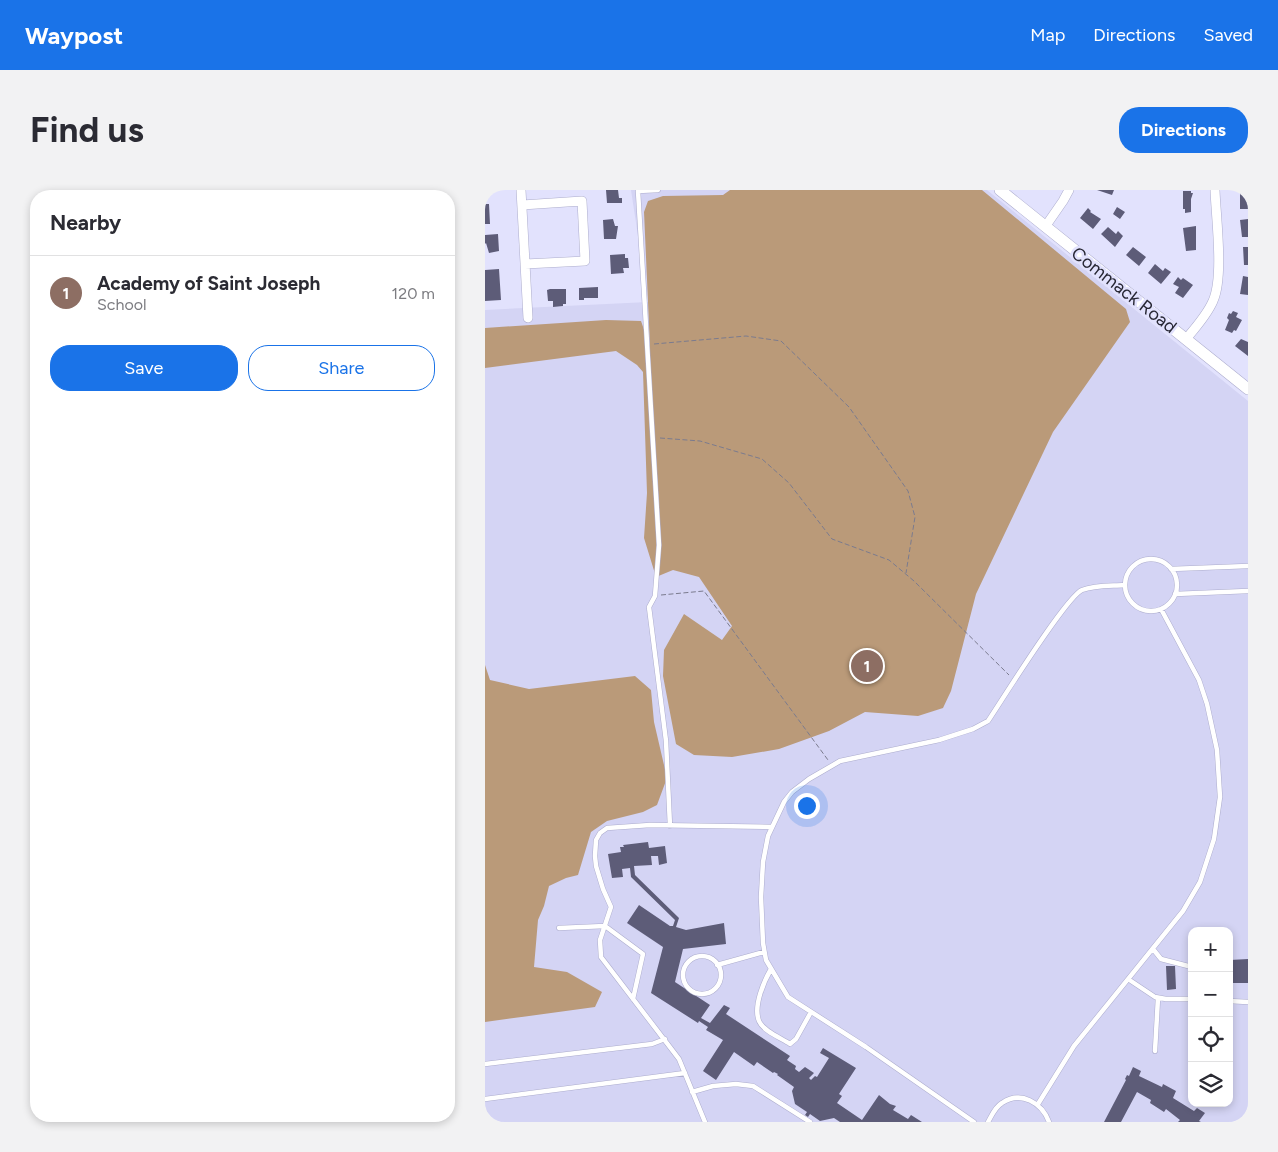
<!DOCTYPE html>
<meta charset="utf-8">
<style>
body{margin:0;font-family:Figtree,sans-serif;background:#f2f2f3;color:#2b2b33}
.controls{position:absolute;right:15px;bottom:15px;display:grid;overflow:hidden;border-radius:10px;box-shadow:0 2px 8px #0003}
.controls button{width:45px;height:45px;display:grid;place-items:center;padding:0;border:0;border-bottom:1px solid #e1e1e2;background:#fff;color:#2b2b33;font:25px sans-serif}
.you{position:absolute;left:321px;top:615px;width:18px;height:18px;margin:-12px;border:4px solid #fff;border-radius:50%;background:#1a73e8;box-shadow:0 0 0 8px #1a73e833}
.badge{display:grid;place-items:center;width:32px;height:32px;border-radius:50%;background:#1a73e8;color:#fff;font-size:16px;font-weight:700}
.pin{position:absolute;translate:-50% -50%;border:2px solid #fff;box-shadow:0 1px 5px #0006}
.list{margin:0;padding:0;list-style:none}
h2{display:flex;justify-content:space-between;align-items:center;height:65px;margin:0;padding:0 20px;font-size:21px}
h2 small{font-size:16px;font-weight:400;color:#7c7c81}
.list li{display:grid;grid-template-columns:32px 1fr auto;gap:15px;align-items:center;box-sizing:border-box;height:75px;padding:0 20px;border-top:1px solid #e1e1e2}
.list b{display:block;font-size:19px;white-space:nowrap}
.list p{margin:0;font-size:16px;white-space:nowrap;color:#7c7c81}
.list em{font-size:16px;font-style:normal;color:#7c7c81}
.actions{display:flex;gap:10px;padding:15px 20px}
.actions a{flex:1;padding:11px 0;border:1px solid #1a73e8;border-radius:20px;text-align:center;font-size:18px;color:#1a73e8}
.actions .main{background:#1a73e8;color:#fff}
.icon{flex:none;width:28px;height:28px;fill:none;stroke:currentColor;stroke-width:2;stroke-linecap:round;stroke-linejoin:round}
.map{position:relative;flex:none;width:763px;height:932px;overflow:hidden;border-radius:20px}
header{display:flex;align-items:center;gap:30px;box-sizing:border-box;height:70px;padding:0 25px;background:#1a73e8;color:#fff}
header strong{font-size:24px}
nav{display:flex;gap:28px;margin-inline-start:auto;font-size:18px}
.intro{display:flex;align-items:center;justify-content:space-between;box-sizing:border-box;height:120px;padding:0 30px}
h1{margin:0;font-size:35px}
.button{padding:12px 22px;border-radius:20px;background:#1a73e8;color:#fff;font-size:18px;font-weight:700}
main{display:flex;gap:30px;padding:0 30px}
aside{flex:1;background:#fff;border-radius:20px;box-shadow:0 2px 8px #0003}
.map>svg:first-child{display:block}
.built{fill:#d4d4f4;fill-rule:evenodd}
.forest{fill:#ba9a79}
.building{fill:#5d5c78}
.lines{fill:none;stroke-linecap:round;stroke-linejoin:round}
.service-casing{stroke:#adadcd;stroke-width:5.5}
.minor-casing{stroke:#adadcd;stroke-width:10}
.tertiary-casing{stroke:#adadcd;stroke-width:12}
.path{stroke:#7b7b8e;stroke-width:1;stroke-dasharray:5 2.5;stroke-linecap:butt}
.service{stroke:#fff;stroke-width:4.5}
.minor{stroke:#fff;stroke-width:9}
.tertiary{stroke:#fff;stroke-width:11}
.labels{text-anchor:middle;stroke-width:5;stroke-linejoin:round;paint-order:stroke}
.street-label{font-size:18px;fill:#272734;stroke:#e2e2fd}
</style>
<header>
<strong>Waypost</strong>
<nav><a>Map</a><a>Directions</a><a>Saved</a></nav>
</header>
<div class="intro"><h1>Find us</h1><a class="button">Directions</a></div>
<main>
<aside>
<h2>Nearby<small></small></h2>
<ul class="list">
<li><span class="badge" style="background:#8d6e63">1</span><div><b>Academy of Saint Joseph</b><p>School</p></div><em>120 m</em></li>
</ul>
<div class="actions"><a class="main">Save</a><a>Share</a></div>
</aside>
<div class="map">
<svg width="763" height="932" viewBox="0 0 763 932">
<rect width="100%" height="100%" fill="#e2e2fd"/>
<path class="built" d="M146,0H502L763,211V932H0V120L163,112ZM707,741H744V913H707Z"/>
<path class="forest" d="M245,0H497L641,119L645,132L568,242L491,404L466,501L458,518L433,526L380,522L344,541L294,559L247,567L209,565L191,554L178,486L179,460L199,424L237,450L247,436L214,387L188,380L171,387L159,348L162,303L158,182L152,175L131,161L0,178V138L121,130L156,131L165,157L159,22L163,11L178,6L238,5Z
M0,475L5,490L44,499L150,486L166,500L169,532L182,588L172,615L158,622L122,631L106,642L93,685L81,688L64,696L59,716L53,730L49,777L82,782L117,802L110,817L0,832Z"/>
<path class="building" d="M121,0H133L134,8H137V13H122Z
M612,0H629L627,5Z
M698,1H706V3H708L706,9V22L700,23V19H698Z
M755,1H763V19H755Z
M0,14H4L5,34H0Z
M632,17L640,22L635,29L628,24Z
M603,18L606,21L605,22L616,29L608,39L595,28Z
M128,29L130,36H133L131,49H119L118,30Z
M763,29V47H757L755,30Z
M711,36V60L701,61L698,38Z
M623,37L631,44L633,41L638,46L630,57L616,44Z
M13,44L14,61L4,63L1,53L0,54V45Z
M648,57L661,67L654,76L641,65Z
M758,57H763V75H759Z
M140,64V68H143L144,78H138L139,83L126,84L125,65Z
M670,74L678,81L680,78L686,82L676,94L663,83Z
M14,79L16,110L0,111V80Z
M758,86L763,87V105L755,104Z
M693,87L696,90L698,88L708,95L698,108L690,103L694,97L688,94Z
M113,97V108H99V110H94V98Z
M65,99H81V114H78V116L68,117V111H63L62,100Z
M748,121L753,123L751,127L757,130L751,141L749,140L747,143L740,140L744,130L742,128L744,123L746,124Z
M756,149L763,152V166L750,156Z
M163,652L164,658L180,656L182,673L174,675L173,666H166L167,675L149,676L150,685L194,728L191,737L201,740L239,733L241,754L198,759L190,792L225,815L216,828L225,833L239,815L245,818L241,824L305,866L302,870L311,876L310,879L314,882L320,877L329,883L324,888L326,890L330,886L332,887L344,868L335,863L338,858L371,878L354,904L357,906L352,913L377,930L394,905L405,914L411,916L408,920L423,929L426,925L437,932H355L349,928L335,931L325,924L323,927L320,925L322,922L310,914L307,901L309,897L292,885L293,884L289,882L288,883L272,872L269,876L249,862L231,890L218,881L238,850L221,840L223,837L214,831L213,833L166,803L178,757L142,733L154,715L185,736H188L190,730L146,687L145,678L137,679L138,687L127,688L123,664L136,662L135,657H139L138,655Z
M763,769V793H746L745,770Z
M681,776H690L691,799L682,800Z
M648,877L656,881L654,886L677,897L678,894L691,901L688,908L709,921L712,918L720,923L714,931L716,932H693L695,930L681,919L679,922L665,913L666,910L652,902L636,932H619L641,890L640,889L642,885L644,886Z"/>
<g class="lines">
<g class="service-casing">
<path id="service" d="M173,0L153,1L174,355L170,406L164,417L181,551L185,636
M640 395a26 26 0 1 1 52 0a26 26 0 1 1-52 0Z
M686,379L763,376
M690,404L763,401
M74,738L120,736L158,764L148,809
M668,759L676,769L707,777
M198 785a19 19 0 1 1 38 0a19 19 0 1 1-38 0Z
M232,775L279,762
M286,779C279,791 268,816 274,831C278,841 296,848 305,854L311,849L326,822
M643,789L670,807L681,809H707
M744,811L763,812
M670,861L673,808
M0,874L167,854L180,849
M207,902L228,896L251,894L268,896L325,932
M0,909L200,883
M553,914L589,856L698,721L715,692L729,649L735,607L732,560L722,514L714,490L676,419
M0,923L1,932
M220,932L194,869L116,767L115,750L126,717L118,699L111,676L110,666L111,650L115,643L122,638L165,635L287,637
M489,932L381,857L303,807L281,770L278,753L276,707L278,672L283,646L299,612L307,602L324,589L355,571L454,550L488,539L503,531C517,510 581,407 597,400C610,395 626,396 639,395
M503,932C507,925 510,917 517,913C536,900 557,913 564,932"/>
</g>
<g class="minor-casing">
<path id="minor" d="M36,0L43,128
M37,15L97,11L100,71L40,74
M560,37L578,11L584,0
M701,149C711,137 722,125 728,111C739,87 731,28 730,0"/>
</g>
<g class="tertiary-casing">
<path id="tertiary" d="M515,0L763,199"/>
</g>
<path class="path" d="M169,154L261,146L296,151L364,217L423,301L430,327L421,383
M175,248L215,251L277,269L304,293L347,349L404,370L429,391L524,485
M176,405L219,401L343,570"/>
<use href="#service" class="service"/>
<use href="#minor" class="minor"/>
<use href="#tertiary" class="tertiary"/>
</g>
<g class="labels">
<g class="street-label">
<text transform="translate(639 100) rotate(38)" y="6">Commack Road</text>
</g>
</g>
</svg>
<div class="controls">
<button>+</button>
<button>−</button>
<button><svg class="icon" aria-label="locate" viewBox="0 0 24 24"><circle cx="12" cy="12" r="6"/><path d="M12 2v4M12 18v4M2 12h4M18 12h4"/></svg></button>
<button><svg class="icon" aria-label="layers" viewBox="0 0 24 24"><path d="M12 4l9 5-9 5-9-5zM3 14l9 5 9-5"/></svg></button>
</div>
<div class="you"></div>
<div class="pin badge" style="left:382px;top:476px;background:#8d6e63">1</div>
</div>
</main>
